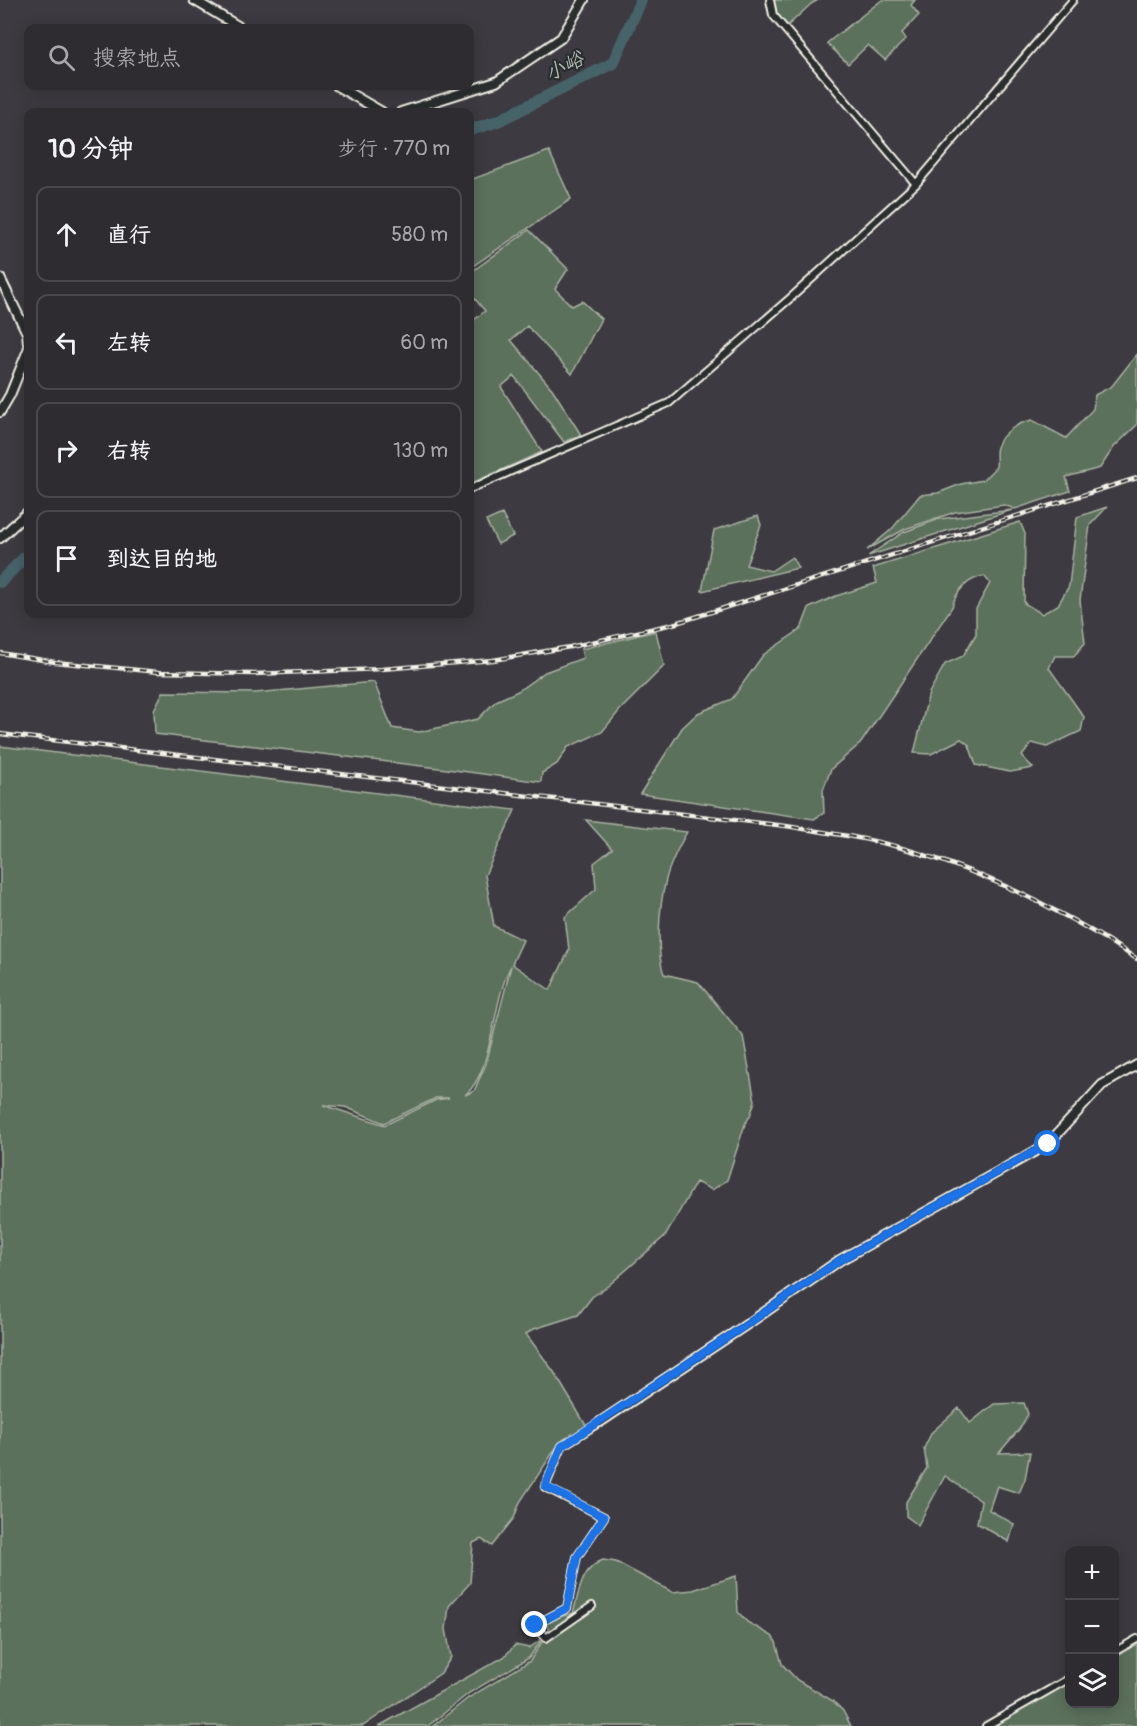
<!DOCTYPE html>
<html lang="zh">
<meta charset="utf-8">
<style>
body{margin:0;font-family:Pangolin,"LXGW WenKai TC",sans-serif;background:#363439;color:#f1f3f6}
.controls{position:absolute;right:18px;bottom:18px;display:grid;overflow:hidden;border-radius:12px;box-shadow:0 3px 15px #0003}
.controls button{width:54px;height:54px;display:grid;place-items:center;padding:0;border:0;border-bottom:2px solid #49484d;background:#2e2c31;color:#f1f3f6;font:30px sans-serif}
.stop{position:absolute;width:18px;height:18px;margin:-14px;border:4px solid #1a73e8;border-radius:50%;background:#fff}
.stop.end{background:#1a73e8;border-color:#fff;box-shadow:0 2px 6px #0008}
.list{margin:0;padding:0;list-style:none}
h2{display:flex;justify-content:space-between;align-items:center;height:78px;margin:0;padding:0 24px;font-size:26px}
h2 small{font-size:20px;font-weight:400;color:#a7a7ab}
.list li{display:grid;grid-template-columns:39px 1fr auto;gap:18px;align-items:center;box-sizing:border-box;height:96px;margin:0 12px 12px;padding:0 12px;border:2px solid #49484d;border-radius:12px}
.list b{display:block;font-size:22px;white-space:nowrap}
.list em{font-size:20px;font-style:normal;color:#a7a7ab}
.icon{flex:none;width:33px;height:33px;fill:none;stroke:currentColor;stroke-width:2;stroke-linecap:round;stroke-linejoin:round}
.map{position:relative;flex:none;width:1137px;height:1726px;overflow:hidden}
.search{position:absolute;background:#2e2c31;box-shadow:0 3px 15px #0003;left:24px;top:24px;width:450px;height:66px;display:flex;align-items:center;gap:15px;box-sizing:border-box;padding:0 21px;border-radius:12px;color:#a7a7ab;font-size:22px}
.panel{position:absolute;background:#2e2c31;box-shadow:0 3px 15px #0003;left:24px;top:108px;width:450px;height:510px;border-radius:12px}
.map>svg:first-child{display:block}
.green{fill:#5c715c;stroke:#a8b1a2;stroke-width:1.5;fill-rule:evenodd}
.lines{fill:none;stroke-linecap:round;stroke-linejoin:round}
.river{stroke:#47636b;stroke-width:12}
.minor-casing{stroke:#f4f1e8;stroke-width:10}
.tertiary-casing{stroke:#f4f1e8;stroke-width:12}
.minor{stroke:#2a2d2e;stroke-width:6}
.tertiary{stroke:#2a2d2e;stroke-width:8}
.rail-casing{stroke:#f4f1e8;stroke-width:4.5}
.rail{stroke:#2a2d2e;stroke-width:2;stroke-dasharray:7;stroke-linecap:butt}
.route{stroke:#1a73e8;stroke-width:8}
.labels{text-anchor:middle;stroke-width:4.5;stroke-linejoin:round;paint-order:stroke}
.water-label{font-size:20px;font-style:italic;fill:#afb8b6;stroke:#2a2d2e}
</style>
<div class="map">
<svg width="1137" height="1726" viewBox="0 0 1137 1726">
<rect width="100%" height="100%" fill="#3d3b41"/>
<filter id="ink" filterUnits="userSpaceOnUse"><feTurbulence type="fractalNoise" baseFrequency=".0167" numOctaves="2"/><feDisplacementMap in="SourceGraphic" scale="12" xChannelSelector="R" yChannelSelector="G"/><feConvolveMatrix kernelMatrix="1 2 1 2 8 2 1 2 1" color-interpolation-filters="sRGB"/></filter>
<g filter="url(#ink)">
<path class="green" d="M770,0H818L811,4L784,29L771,11Z
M882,0H915L911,5L919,15L902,33L906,39L885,60L868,45L848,64L827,43Z
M549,151L571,199L470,268V180Z
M529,230L568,269L555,289L572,306L582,301L601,319L572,374L527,326L511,340L553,390L581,435L564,442L514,376L501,387L542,452L474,482L470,476V316L474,320L485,311L470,293V273Z
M1137,354V425L1114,447L1100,468L1066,477L1070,491L1015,509L1004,505L955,512L905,529L867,550L892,529L920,495L938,493L961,484L983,480L996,467C997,461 995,452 997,447C1002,432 1018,423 1032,420L1066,438L1093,409L1095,395L1112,386Z
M1107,507L1090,525L1080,600L1085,643L1074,656H1055L1049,668L1084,717L1081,731L1047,747L1032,743L1022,756L1033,768L1010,772L976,765L969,745L961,739L931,754L914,753L929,693L945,664L963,656L976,634V609L990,583L984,576C967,579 956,591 952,607L861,743L831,769L823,790L824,813L814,819L640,794L682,728L698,713L732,699L763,655L801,629L809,608L836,596L877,583L873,568L1020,522L1025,534L1024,603L1042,614L1058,605L1069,586L1077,517Z
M1012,510L868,556L904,532L939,519Z
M502,514L513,536L498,544L486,521Z
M758,516L761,525L746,565L771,571L792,557L798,568L702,591L714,530Z
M656,631L664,666L620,710L602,732L568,747L557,764L542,773L541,782L447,769L155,734L154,710L163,692L255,693L374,682L392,728L419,732L478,719L496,701L518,691L545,672L583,658L581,649Z
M0,746L515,810L485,875L494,926L523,940L512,964L550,990L569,950L565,917L596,889L594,863L612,849L586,820L687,832C678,848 668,867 665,884C659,907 656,953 664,974L698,982L743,1036L755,1101L750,1116L745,1124L727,1180L712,1190L696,1182L666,1235L609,1285L592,1297L578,1315L534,1329L526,1334L554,1372L587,1427L556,1448L520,1502L514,1518L492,1546L481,1539L473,1543L470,1583L449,1606L446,1629L451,1657L441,1673L363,1726H0ZM511,966L486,1064L474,1091L465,1095C494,1072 492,999 511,966ZM436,1098H449L436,1100L385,1125L323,1105L345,1107L384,1123Z
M1024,1403L1028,1414L1021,1427L999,1453L1030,1452L1025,1479L1019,1493L997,1486L989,1510L1014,1524L1009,1542L977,1523L981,1501L945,1476L918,1525L906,1516V1502L927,1468L924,1448L932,1432L959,1408L970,1423L994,1404Z
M603,1560L616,1562L672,1592L693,1590L736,1576L738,1612L747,1622L772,1636L776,1642L782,1664L797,1680L833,1701L843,1711L851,1726H433L468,1698L530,1661L549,1631L544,1618L559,1617L573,1613C579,1593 581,1568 603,1560Z
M542,1639L529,1658L469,1693L428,1726H379L504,1657L515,1645L529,1648Z
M1137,1640V1726H990L1069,1679L1070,1704H1114L1115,1653Z"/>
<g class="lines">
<path class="river" d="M470,130L498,121L613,63L641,0
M0,582L28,554"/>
<g class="minor-casing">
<path id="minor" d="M770,0L773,15L916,184
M470,489L669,403L795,294L916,184L1073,0
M592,1606L546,1638L535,1625L567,1608L577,1557L604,1517L545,1487L562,1446L600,1422
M1114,1652L1137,1639
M986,1726L1070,1678"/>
</g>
<g class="tertiary-casing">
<path id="tertiary" d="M194,0L241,28
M337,86L382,112
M401,112L496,82L561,38L584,0
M0,278L27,333L28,344
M0,412L10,395L28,350
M0,538L28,512
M600,1422L749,1323L840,1260L1048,1144L1102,1085L1137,1065"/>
</g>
<use href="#minor" class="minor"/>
<use href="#tertiary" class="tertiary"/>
<g class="rail-casing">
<path id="rail" d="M0,653L55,662L159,672L254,674L382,669L493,660L570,647L673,624L1137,478
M0,734L786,826C828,833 871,838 912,851C991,875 1067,913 1137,959"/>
</g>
<use href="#rail" class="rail"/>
</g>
</g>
<g class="lines" filter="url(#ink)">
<path class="route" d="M535,1625L567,1608L577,1557L604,1517L545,1486L562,1446L749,1323L840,1260L1048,1144"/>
</g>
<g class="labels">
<g class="water-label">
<text transform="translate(564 66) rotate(-27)" y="7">小峪</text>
</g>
</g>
</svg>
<div class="controls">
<button>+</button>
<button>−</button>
<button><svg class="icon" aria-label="layers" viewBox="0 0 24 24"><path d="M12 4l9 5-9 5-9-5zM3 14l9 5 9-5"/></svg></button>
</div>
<div class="stop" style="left:1048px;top:1144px"></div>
<div class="stop end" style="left:535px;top:1625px"></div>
<div class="search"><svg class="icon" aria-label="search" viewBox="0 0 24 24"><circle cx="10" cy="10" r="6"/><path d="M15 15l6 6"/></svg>搜索地点</div>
<section class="panel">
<h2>10 分钟<small>步行 · 770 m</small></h2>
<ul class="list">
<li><svg class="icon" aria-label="ahead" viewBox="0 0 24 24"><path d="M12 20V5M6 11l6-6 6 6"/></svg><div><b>直行</b></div><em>580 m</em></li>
<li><svg class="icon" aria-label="left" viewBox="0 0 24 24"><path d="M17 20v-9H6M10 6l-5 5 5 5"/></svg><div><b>左转</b></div><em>60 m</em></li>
<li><svg class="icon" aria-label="right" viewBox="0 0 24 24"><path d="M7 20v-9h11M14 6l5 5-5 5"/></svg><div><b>右转</b></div><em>130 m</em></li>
<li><svg class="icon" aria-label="arrive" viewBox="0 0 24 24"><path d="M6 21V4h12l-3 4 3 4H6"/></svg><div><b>到达目的地</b></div></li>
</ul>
</section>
</div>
